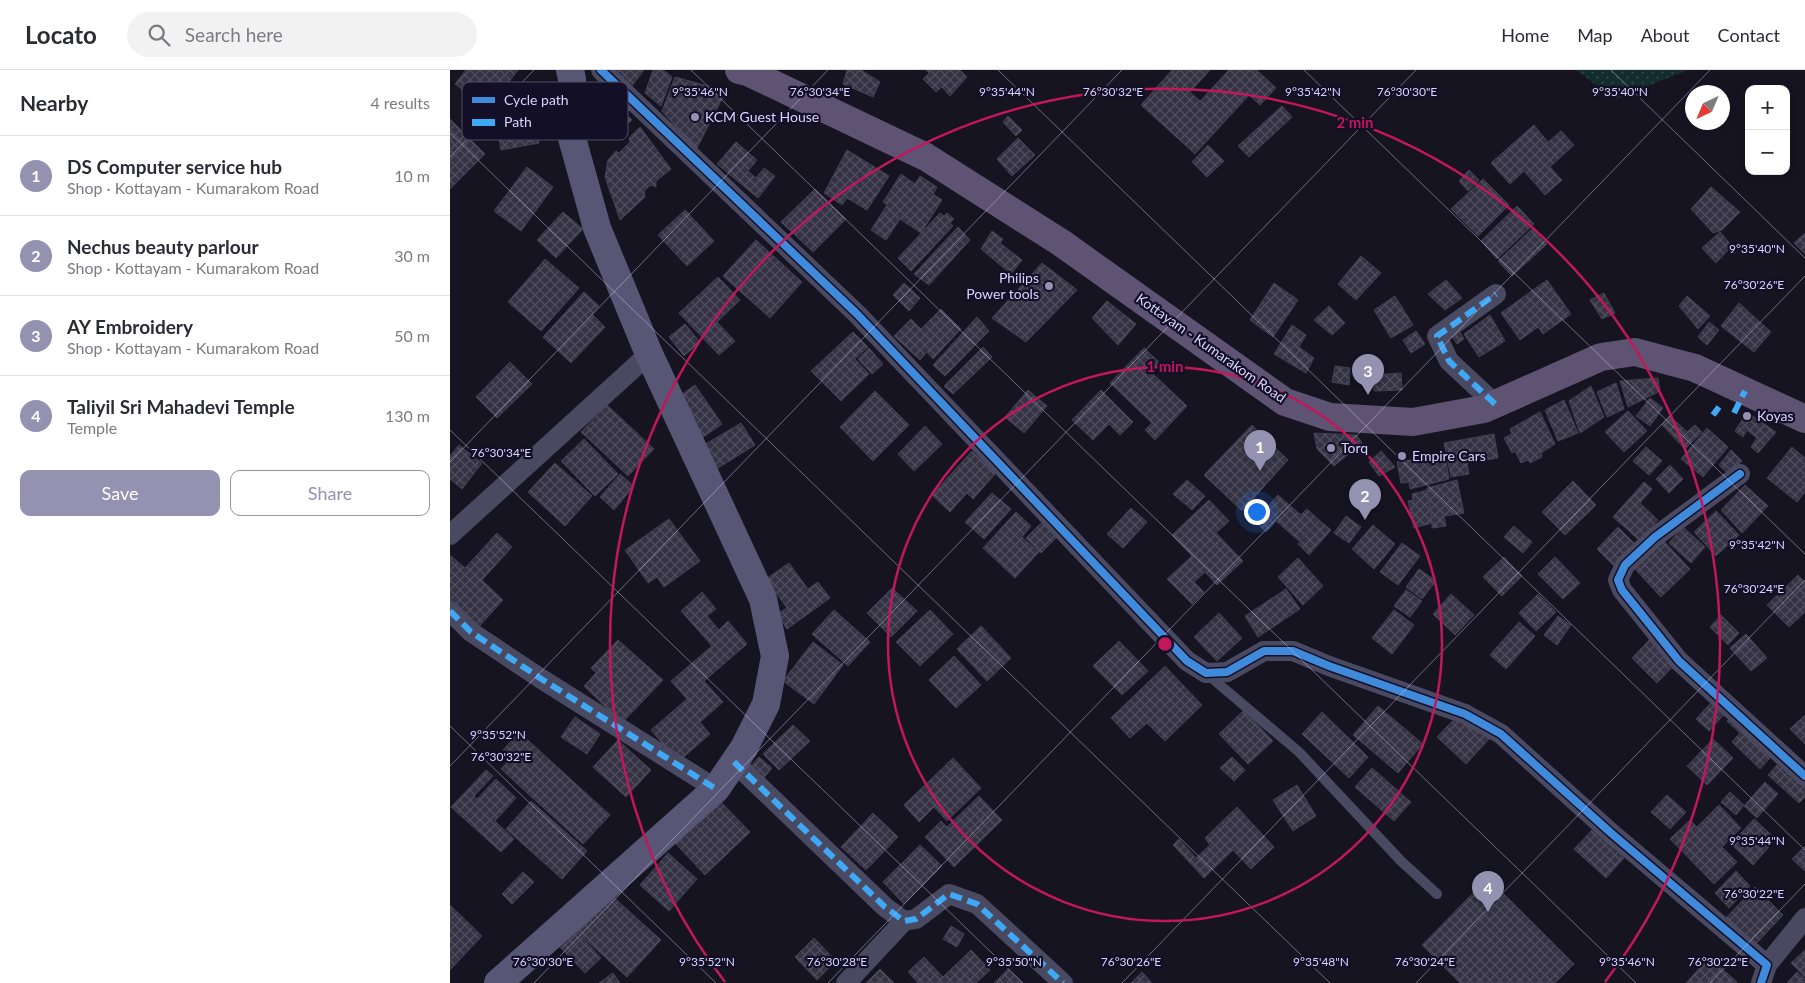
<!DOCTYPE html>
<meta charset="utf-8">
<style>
body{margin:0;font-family:Lato,sans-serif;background:#f2f2f3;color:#2b2b33}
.controls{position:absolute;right:15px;top:15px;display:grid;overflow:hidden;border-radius:10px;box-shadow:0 2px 12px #0003}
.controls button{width:45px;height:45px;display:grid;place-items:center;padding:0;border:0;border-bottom:1px solid #e1e1e2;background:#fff;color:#2b2b33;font:25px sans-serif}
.compass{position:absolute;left:1235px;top:15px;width:45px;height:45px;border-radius:50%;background:#fff;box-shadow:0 2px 12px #0003;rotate:224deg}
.you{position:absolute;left:806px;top:441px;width:18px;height:18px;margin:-12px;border:4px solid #fff;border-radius:50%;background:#1a73e8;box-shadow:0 0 0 8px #1a73e833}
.badge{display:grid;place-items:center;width:32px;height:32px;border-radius:50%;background:#9591b1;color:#fff;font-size:16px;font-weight:700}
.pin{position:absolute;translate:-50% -41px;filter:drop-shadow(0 1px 2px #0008)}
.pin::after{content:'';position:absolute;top:26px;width:18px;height:15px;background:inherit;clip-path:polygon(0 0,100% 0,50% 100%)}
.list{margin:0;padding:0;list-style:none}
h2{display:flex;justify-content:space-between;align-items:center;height:65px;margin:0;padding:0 20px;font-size:21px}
h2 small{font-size:16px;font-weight:400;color:#7c7c81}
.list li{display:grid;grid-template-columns:32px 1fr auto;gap:15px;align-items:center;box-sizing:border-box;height:80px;padding:0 20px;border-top:1px solid #e1e1e2}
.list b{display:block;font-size:19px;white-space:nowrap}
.list p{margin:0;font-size:16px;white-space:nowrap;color:#7c7c81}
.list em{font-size:16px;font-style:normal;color:#7c7c81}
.actions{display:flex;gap:10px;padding:15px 20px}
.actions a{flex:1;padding:11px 0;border:1px solid #9591b1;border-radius:10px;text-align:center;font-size:18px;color:#9591b1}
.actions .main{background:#9591b1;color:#fff}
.icon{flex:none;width:28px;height:28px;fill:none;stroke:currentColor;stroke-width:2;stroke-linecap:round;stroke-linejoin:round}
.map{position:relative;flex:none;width:1355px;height:913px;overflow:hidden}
header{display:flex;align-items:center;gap:30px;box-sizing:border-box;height:70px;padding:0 25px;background:#fff;border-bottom:1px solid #e1e1e2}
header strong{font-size:24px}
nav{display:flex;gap:28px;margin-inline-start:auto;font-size:18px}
.search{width:350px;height:45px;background:#f2f2f3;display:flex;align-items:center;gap:12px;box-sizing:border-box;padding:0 18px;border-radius:28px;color:#7c7c81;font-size:19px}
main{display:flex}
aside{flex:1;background:#fff}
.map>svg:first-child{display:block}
.grass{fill:url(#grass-dots)}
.building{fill:url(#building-cross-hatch);stroke:#433f54}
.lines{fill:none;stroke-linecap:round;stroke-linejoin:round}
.lane{stroke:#4a4962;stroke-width:10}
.street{stroke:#4a4962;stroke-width:20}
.secondary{stroke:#575674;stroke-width:28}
.primary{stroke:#5e5373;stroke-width:28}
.quiet{stroke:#3fa9f5;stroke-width:6;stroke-dasharray:12 6;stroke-linecap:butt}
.cycleway-casing{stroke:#130f26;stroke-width:11}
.cycleway{stroke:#408adc;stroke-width:8}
.ticks{fill:none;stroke:#d9d4ff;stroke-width:1;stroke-opacity:0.45}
.ring{fill:none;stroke:#c2185b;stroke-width:2.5}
.poi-dot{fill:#9591b1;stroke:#130f26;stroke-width:2}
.labels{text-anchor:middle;stroke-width:4.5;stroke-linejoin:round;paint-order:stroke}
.poi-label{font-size:14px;fill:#d9d4ff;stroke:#130f26;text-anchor:start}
.street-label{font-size:14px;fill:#d9d4ff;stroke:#130f26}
.key{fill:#130f26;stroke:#4e4a67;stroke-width:1}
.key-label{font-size:14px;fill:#d9d4ff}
.ticks-label{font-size:12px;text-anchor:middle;fill:#d9d4ff;stroke:#130f26;stroke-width:4.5;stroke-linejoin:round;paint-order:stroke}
.centre{fill:#c2185b;stroke:#130f26;stroke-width:2.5}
.ring-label{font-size:15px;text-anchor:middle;font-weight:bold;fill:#c2185b;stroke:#130f26;stroke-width:4.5;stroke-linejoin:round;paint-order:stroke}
</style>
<header>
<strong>Locato</strong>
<div class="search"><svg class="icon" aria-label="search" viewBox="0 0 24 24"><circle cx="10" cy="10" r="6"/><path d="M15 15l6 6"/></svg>Search here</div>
<nav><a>Home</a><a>Map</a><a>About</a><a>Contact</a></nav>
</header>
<main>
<aside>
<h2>Nearby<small>4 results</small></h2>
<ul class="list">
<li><span class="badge">1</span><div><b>DS Computer service hub</b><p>Shop · Kottayam - Kumarakom Road</p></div><em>10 m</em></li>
<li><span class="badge">2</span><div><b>Nechus beauty parlour</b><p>Shop · Kottayam - Kumarakom Road</p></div><em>30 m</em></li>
<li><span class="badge">3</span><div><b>AY Embroidery</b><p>Shop · Kottayam - Kumarakom Road</p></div><em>50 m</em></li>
<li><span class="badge">4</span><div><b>Taliyil Sri Mahadevi Temple</b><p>Temple</p></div><em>130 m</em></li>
</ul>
<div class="actions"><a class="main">Save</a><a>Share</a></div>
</aside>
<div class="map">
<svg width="1355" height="913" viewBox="0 0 1355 913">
<defs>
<pattern id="grass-dots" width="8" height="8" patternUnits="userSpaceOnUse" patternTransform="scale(1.25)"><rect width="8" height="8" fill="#132c2d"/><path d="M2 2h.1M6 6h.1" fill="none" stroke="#354a4c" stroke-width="1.8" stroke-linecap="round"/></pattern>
<pattern id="building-cross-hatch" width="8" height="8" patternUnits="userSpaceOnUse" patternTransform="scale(1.25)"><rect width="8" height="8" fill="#343243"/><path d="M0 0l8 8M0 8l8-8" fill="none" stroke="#514f5f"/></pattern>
</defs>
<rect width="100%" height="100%" fill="#161421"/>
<path class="grass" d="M1126,0H1238L1165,29Z"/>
<path class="building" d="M16,0H68L38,39L5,14Z
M165,0H194L181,17Z
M203,0H213L222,7L211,36L195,23Z
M397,0H411L430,12L423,27L393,14Z
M476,0H510L517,7L500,26L492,17L486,22L473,9L479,3Z
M722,0H760L740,22L750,31L779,0H807L826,18L810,35L799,25L745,84L691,35Z
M225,7L276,21L246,80L212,41Z
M154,13L179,40L176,44L182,50L158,70L148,62L146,65L134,51L138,42L133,34Z
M81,30L89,73L51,80L43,37Z
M832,36L842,47L799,87L788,76Z
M558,46L572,60L566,66L553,52Z
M0,49L35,84L0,119Z
M1084,55L1098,72L1111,61L1124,75L1100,97L1112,110L1095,125L1074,101L1060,114L1041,93Z
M190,57L221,99L206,111V117L201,115L194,121L195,127L170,150L155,107L158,90L166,81L169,83L180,72L179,68Z
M568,68L585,85L562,106L547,89Z
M286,72L307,90L298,101L306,108L314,98L325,106L308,128L267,94Z
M758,75L774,91L757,107L742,92Z
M397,80L439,106L417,140L397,128L392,135L374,123Z
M77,97L103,117L71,161L44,141Z
M1019,100L1029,110L1018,121L1009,111Z
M451,104L465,114L470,106L487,117L483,124L492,130L471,163L450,149L436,170L421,160L437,135L433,132Z
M1033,109L1059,135L1028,166L1001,139Z
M1261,117L1290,142L1272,160L1263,163L1241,139Z
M365,119L396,149L363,182L331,152Z
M1067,136L1084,154L1047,189L1031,171Z
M235,140L264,171L237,196L208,165Z
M113,142L133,159L106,188L87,170Z
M490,143L494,146L497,143L504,149L500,153L503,156L461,201L448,188Z
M508,157L520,170L479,215L464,204Z
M1082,159L1097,174L1062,206L1048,191Z
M542,161L553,169L550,173L572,190L561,204L531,179Z
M1270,162L1282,176L1266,193L1252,178Z
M1355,163V184L1344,173Z
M306,170L352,212L320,248L273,206Z
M911,186L931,203L906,230L888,214Z
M95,189L129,218L91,261L58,232Z
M592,193L627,220L576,272L542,248Z
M268,207L290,230L267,252L285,271L269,285L229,243Z
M996,210L1012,228L995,240L978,224Z
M1097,210L1121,244L1093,264L1088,257L1070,270L1051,243Z
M454,213L470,228L459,241L443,225Z
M824,213L848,230L823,267L800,250Z
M134,222L149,236L142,244L155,257L121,293L93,267Z
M1154,223L1165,243L1152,249L1140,230Z
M945,226L963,255L941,268L924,240Z
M1237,226L1260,246L1248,259L1229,236Z
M657,231L686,254L668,275L642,248Z
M1289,233L1321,262L1304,282L1271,256Z
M879,236L895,253L882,265L864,250Z
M491,239L511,259L483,289L477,282L470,290L444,266L461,249L471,259Z
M1040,245L1055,271L1029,287L1014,264Z
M527,247L539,261L495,306L483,295Z
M1259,252L1269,260L1257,275L1248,267Z
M235,254L250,272L234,286L219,267Z
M842,255L856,265L849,277L864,288L856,303L824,284Z
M966,261L975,274L961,283L953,270Z
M1009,261L1014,269L1007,274L1001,265Z
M403,262L418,277L405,289L419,304L391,331L361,301Z
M533,277L542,287L503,324L494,316Z
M419,278L433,294L422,304L408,289Z
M694,278L710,293L702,303L737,336L705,370L695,360L702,353L660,313Z
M60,292L82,314L47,348L26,327Z
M885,296L900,298L899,315L882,312Z
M951,303L952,320L924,321L923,305Z
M1208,308L1210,321L1178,337L1170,311Z
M1166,313L1174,339L1157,347L1147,322Z
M245,315L272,354L252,368L224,330Z
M1141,316L1154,347L1130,363L1119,331Z
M578,320L597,336L574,363L555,347Z
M651,320L683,352L670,365L659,354L643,370L622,350Z
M425,321L459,355L423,391L390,357Z
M1200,328L1213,338L1200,356L1186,346Z
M1114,330L1128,363L1108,371L1095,340Z
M157,335L204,379L178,406L131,362Z
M1178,341L1197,361L1174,382L1155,362Z
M1090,342L1105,374L1091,383L1092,387L1080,393L1078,390L1071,393L1065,381L1062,383L1054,368L1062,364L1060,359Z
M1297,342L1326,362L1308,383L1301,377L1307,368L1297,360L1293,367L1285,361Z
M1220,346L1237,362L1245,355L1252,362L1235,379L1212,355Z
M291,353L305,375L268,398L254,375Z
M802,355L838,390L792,441L754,405Z
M475,356L492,374L464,401L448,384Z
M1257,358L1278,377L1253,407L1231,389Z
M864,363L906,365L912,373L884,396L867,379Z
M1044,364L1048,388L1017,393L1019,404L1001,407L994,373Z
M134,369L168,404L145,426L111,391Z
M9,375L32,393L12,419L0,409V386Z
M1196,377L1212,391L1199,405L1183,391Z
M1342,377L1355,388V422L1347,432L1317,408Z
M1281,380L1292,391L1279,405L1269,395Z
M522,381L546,403L523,429L517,423L500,442L482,425Z
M931,381L945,397L929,406L919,392Z
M995,385L999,409L960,419L959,412L951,413L947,392Z
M105,393L142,426L115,456L78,422Z
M1220,395L1233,409L1219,423L1206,409Z
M170,404L184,416L164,440L150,427Z
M737,410L755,426L742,440L723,424Z
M1007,410L1014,443L982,448L977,418Z
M1123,411L1146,435L1115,465L1092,442Z
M1194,412L1202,419L1190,433L1208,450L1190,471L1163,447Z
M1295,415L1318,436L1292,463L1271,440Z
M977,420L982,448L994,446L996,456L982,458V453L964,458L958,431L963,430L962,424Z
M542,423L561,439L534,469L515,452Z
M828,425L851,445L857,439L869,450L849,471L826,451L816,462L804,451Z
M759,430L779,451L766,463L793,491L767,515L755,502L744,512L754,522L742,534L717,509L742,486L722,465Z
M681,438L697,452L673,478L657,464Z
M1266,441L1289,465L1266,486L1244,462Z
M566,442L581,456L572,467L589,482L565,508L533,478Z
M896,446L911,457L899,473L884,463Z
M219,449L250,491L214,517L207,507L198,513L175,480Z
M594,450L609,465L591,483L576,468Z
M869,450L881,460L859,485L848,474Z
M923,455L945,474L924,499L902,479Z
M1064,456L1082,472L1073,483L1054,467Z
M1168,457L1185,474L1164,496L1147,479Z
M1233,457L1255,477L1241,493L1219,473Z
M47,463L62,477L32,510L53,530L27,559L0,534V485L15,498Z
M1212,469L1240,499L1211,527L1183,497Z
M952,473L970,486L948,515L930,502Z
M1054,487L1072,506L1052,526L1033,507Z
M1105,487L1130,513L1113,529L1088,504Z
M848,488L873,516L853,535L828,507Z
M339,493L358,519L368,512L380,528L337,559L327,544L337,538L316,509Z
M969,499L986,511L972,529L956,517Z
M1348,505L1355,512V542L1339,557L1317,535Z
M442,518L467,541L441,567L417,543Z
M836,519L850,539L808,567L795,546Z
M956,520L972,531L960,547L944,536Z
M252,522L266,539L257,546L269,560L278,551L297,574L254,611L273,632L250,652L260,664L228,692L201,660L237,629L221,611L262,576L231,541Z
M1001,524L1024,545L1005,565L983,544Z
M1088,524L1106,542L1086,561L1069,543Z
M384,540L420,572L398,596L362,564Z
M480,540L503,564L470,596L446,572Z
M944,540L964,555L942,584L922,568Z
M769,543L792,568L767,591L744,567Z
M1271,545L1289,563L1278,575L1260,557Z
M1108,546L1121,555L1107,575L1094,565Z
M1069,552L1085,566L1056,599L1040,585Z
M531,556L561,588L537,611L507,579Z
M1206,563L1231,588L1207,613L1182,588Z
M1296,564L1317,588L1301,601L1280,578Z
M168,570L213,610L172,653L134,616L146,603L141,598Z
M669,571L698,601L672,625L643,596Z
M363,572L393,595L364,634L333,611Z
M504,586L531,615L506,638L479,610Z
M715,596L752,635L715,671L697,653L680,668L661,648Z
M1269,624L1282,636L1259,661L1246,649Z
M928,636L973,674L948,703L903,665Z
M1015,638L1043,665L1016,694L987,667Z
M794,640L823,671L798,694L769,664Z
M872,642L918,687L899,708L852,664Z
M1286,642L1327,680L1310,699L1282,672L1290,663L1277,651Z
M1355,645V674L1340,659Z
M125,647L150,664L137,684L111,667Z
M343,655L360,671L329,700L313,684Z
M69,662L160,745L133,774L51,699L62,687L53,680Z
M1263,669L1283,688L1257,715L1237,696Z
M168,670L201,700L176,727L143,697Z
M309,687L322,698L312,710L299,698Z
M782,687L795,700L784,711L770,698Z
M1334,687L1355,706V727L1349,733L1318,705Z
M503,688L531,718L497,751L484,737L469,752L454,735Z
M922,698L961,732L944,751L905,717Z
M36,700L43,706L24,726L27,729L46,709L66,728L45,751L64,769L51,782L1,737Z
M1315,712L1328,724L1307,748L1294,736Z
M847,715L866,746L843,761L823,730Z
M1280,722L1294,735L1286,745L1271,732Z
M1217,725L1236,742L1220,759L1201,742Z
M529,726L552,750L504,797L475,767L491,751L497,757Z
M268,729L300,762L255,805L223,771Z
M81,731L137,781L112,809L56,759Z
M1269,735L1291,758L1272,777L1287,792L1264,814L1220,769L1240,750L1247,757Z
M787,737L824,777L801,799L783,780L754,808L723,775L729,769L746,788L760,775L755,768Z
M423,743L448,767L416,800L391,777Z
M1304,749L1326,769L1303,795L1281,774Z
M1143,759L1174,788L1156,808L1124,779Z
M470,775L492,796L454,834L433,812Z
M1355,776V801L1342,789Z
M218,783L247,809L219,841L190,815Z
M1286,801L1300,816L1279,838L1265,823Z
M73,802L84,812L62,834L52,824Z
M1038,808L1124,894L1105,913H1010L972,875Z
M1305,817L1333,845L1304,876L1275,849Z
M160,824L211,870L177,907L126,861Z
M0,835L32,866L0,900Z
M117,851L151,888L135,903L100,867Z
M501,856L514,864L507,877L493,869Z
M364,868L386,891L367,910L345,887Z
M521,880L540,900L526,913H468L458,902L474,887L493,907Z
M1355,880V907L1341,893Z
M1259,887L1287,912L1286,913H1236Z
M430,899L444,913H416Z
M558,899L572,913H544Z
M692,902L702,913H681Z
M1347,902L1355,909V913H1337Z
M163,903L170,913H149Z"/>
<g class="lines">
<path class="lane" d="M757,604L849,682L951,791L987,824"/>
<path class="street" d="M151,0L407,244L737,591L756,603L777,602L814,581H843L879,596L1015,644L1051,664L1161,763L1317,895L1311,913
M1045,334L999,291L987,266L1046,224
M1290,404L1205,467L1175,495L1168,510L1172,520L1229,591L1355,706
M0,465L199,284
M0,541L21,562L90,608L266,719
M284,692L435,837L454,851
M1317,895L1355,848
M396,913L454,851L466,849L499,824L527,834L613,913"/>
<path class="secondary" d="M48,913L266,719L294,678L316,634L325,586L313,529L199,284L147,158L122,68V9L120,0"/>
<path class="primary" d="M289,0L298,2L476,87L610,172L835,332L880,347L963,352L1034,339L1151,287L1185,282L1245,298L1355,349"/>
<path class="quiet" d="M1045,334L999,291L987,266L1046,224
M1284,343L1295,321
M1263,345L1269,337
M0,541L21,562L90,608L266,719
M284,692L435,837L454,851L466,849L499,824L527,834L613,913"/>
<g class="cycleway-casing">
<path id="cycleway" d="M151,0L407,244L737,591L756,603L777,602L814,581H843L879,596L1015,644L1051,664L1161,763L1317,895L1311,913
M1290,404L1205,467L1175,495L1168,510L1172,520L1229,591L1355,706"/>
</g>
<use href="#cycleway" class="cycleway"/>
</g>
<path class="ticks" d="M241,0L1186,913M548,0L1355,780M854,0L1355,484M1161,0L1355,188M0,63L880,913M0,87L84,0M0,360L573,913M0,392L378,0M0,656L266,913M0,696L672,0M84,913L966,0M378,913L1260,0M672,913L1355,206M966,913L1355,510M1260,913L1355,814"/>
<g class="ring">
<circle cx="715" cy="574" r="277"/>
<path d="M275 912A555 555 0 1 1 1155 912"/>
</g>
<g class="poi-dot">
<circle cx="245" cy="47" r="5"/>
<circle cx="599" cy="216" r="5"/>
<circle cx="1297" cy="346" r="5"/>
<circle cx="881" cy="378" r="5"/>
<circle cx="952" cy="386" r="5"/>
</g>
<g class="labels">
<g class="poi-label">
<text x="255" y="52">KCM Guest House</text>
<text x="589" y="213" text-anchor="end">Philips<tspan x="589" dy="16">Power tools</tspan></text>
<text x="1307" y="351">Koyas</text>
<text x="891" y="383">Torq</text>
<text x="962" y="391">Empire Cars</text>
</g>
<g class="street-label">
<text transform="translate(761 278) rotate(35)" y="5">Kottayam - Kumarakom Road</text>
</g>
</g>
<rect x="12" y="12" width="166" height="58" rx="8" class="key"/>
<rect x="22" y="27" width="23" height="6" fill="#408adc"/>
<rect x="22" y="49" width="23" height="7" fill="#3fa9f5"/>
<g class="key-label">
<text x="54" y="35">Cycle path</text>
<text x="54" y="57">Path</text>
</g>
<g class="ticks-label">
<text x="250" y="26">9°35'46"N</text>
<text x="557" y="26">9°35'44"N</text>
<text x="863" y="26">9°35'42"N</text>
<text x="1170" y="26">9°35'40"N</text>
<text x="370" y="26">76°30'34"E</text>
<text x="663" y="26">76°30'32"E</text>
<text x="957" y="26">76°30'30"E</text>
<text x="1307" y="183">9°35'40"N</text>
<text x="1304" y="219">76°30'26"E</text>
<text x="51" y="387">76°30'34"E</text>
<text x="1307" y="479">9°35'42"N</text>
<text x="1304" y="523">76°30'24"E</text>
<text x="48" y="669">9°35'52"N</text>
<text x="51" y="691">76°30'32"E</text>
<text x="1307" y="775">9°35'44"N</text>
<text x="1304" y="828">76°30'22"E</text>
<text x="93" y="896">76°30'30"E</text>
<text x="387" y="896">76°30'28"E</text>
<text x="681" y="896">76°30'26"E</text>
<text x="975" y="896">76°30'24"E</text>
<text x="1268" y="896">76°30'22"E</text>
<text x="257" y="896">9°35'52"N</text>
<text x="564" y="896">9°35'50"N</text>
<text x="871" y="896">9°35'48"N</text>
<text x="1177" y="896">9°35'46"N</text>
</g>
<circle cx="715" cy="574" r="8" class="centre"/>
<g class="ring-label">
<text x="905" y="58">2 min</text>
<text x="715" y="302">1 min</text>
</g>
</svg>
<div class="controls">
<button>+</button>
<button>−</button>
</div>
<svg class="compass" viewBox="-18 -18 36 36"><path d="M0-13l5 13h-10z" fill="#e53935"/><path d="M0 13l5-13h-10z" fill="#7c7c81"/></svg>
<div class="you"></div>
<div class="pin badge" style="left:810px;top:401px">1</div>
<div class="pin badge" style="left:915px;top:450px">2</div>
<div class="pin badge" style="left:918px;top:325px">3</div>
<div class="pin badge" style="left:1038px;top:842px">4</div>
</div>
</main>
